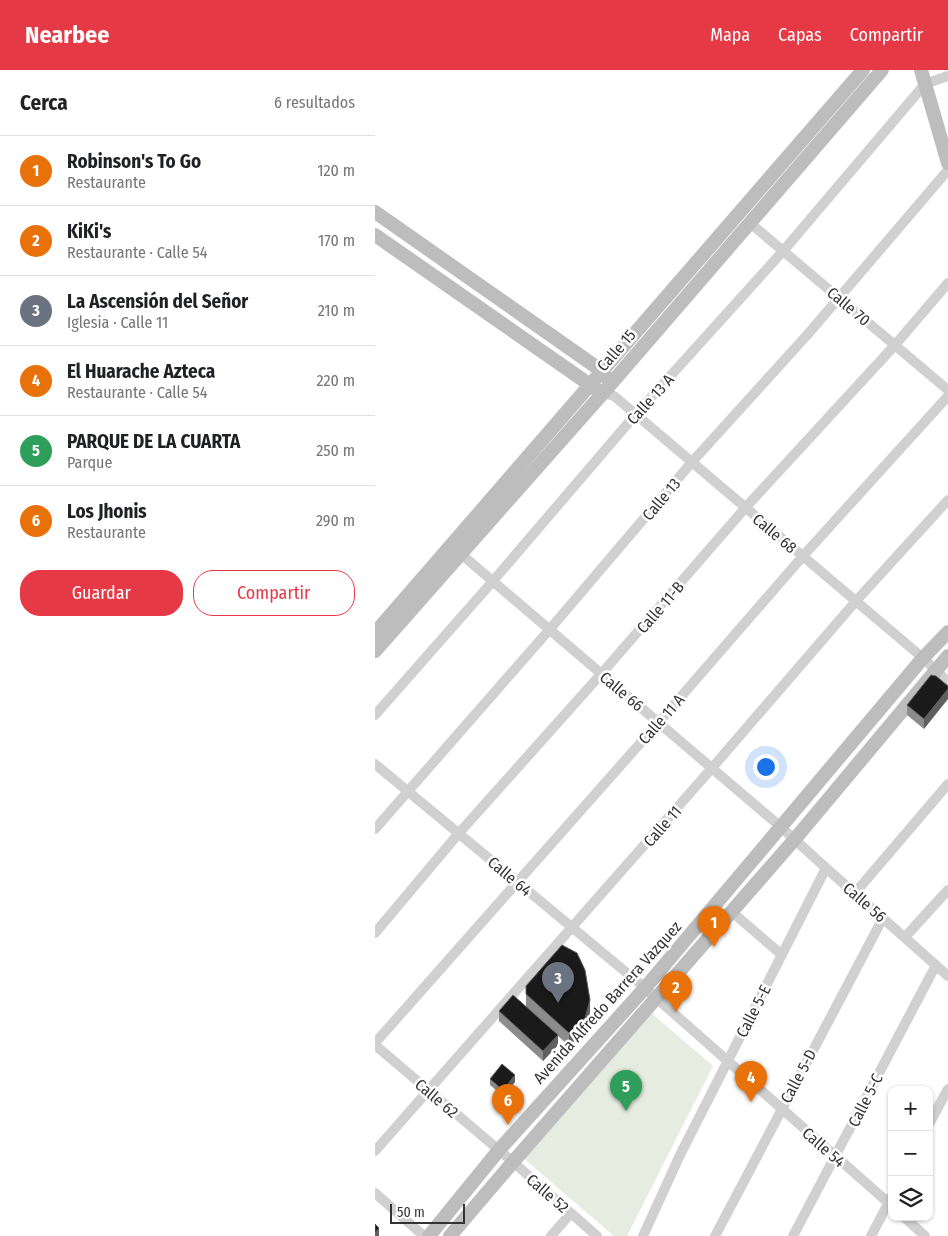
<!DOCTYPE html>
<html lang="es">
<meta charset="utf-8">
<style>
body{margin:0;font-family:"Fira Sans Condensed",sans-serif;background:#f6f6f6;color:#202124}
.controls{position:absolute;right:15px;bottom:15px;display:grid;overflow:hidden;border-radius:10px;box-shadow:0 1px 4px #0004}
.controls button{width:45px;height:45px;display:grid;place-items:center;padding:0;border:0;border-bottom:1px solid #e0e0e0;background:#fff;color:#202124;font:25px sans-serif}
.scale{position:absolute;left:15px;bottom:12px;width:75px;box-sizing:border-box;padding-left:5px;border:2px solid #333;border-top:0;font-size:14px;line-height:18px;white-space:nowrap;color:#333;-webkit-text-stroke:4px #fff;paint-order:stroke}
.you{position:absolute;left:390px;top:696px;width:18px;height:18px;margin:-12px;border:4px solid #fff;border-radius:50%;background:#1a73e8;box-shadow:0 0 0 8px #1a73e833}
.badge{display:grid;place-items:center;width:32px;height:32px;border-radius:50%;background:#e63946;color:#fff;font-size:16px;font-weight:700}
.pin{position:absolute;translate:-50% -41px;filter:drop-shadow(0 1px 2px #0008)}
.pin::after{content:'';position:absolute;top:26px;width:18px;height:15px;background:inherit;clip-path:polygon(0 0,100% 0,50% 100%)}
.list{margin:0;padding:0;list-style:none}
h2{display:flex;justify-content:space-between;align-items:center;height:65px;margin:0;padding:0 20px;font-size:21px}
h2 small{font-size:16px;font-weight:400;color:#757577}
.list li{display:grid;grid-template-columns:32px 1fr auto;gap:15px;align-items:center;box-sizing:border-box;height:70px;padding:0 20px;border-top:1px solid #e0e0e0}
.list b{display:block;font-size:19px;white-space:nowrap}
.list p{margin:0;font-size:16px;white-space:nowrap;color:#757577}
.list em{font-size:16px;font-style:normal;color:#757577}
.actions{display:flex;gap:10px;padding:15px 20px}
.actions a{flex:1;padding:11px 0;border:1px solid #e63946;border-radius:20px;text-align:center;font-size:18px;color:#e63946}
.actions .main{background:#e63946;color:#fff}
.icon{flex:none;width:28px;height:28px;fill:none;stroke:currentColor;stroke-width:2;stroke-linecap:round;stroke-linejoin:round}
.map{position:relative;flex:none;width:573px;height:1166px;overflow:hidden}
header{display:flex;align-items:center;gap:30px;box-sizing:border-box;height:70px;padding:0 25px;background:#e63946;color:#fff}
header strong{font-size:24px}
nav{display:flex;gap:28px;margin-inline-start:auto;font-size:18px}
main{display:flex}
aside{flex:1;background:#fff}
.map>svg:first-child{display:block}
.green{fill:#e6ecdf}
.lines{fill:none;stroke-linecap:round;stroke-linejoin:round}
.street{stroke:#d0d0d0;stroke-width:10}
.secondary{stroke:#bdbdbd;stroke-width:14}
.wall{fill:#8c8c8c}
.shaded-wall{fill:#5f5f5f}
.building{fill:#1a1a1a;stroke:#5f5f5f}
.labels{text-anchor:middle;stroke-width:5;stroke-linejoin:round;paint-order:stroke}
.street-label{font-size:16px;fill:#333;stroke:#fff}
</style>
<header>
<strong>Nearbee</strong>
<nav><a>Mapa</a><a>Capas</a><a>Compartir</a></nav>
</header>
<main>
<aside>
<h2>Cerca<small>6 resultados</small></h2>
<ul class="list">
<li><span class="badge" style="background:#e8710a">1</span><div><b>Robinson's To Go</b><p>Restaurante</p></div><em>120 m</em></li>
<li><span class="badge" style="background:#e8710a">2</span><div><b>KiKi's</b><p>Restaurante · Calle 54</p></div><em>170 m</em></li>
<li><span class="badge" style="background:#6b7280">3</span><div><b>La Ascensión del Señor</b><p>Iglesia · Calle 11</p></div><em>210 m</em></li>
<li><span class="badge" style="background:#e8710a">4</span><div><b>El Huarache Azteca</b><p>Restaurante · Calle 54</p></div><em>220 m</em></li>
<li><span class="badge" style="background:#2e9e5b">5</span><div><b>PARQUE DE LA CUARTA</b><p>Parque</p></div><em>250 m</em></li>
<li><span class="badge" style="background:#e8710a">6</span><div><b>Los Jhonis</b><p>Restaurante</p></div><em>290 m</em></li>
</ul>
<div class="actions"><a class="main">Guardar</a><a>Compartir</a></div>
</aside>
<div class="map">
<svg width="573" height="1166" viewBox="0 0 573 1166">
<rect width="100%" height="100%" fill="#fff"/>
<path class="green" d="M275,942L338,996L252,1166H239L146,1086Z"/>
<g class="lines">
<path class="street" d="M375,153L573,320
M228,323L239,326L548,588L573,612
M86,484L407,758L451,798L573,906
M0,645L118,511L261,344L409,180L550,14L573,6
M0,694L270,918L517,1136
M0,759L175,559L317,392L433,264L573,100
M480,823L573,714
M357,842L407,885
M0,863L84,763L227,603L371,437L520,275L573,213
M530,867L573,820
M0,973L284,652L428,486L573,326
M0,975L138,1092L222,1166
M554,1054L573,1019
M0,1081L337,698L481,531L573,430
M0,1123L49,1166
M529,1147L550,1166
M176,1166L196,1143
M268,1166L305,1085L451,798
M340,1166L508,848
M418,1166L561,895
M496,1166L517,1126"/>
<path class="secondary" d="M546,0L573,93
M0,142L227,301L231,307
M0,165L221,319
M0,563L488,0
M0,581L228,323L507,0
M54,1166L124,1080L270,918L548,588L573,562
M75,1166L138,1092L420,769L573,586"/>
</g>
<path class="wall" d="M556,605L549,659L532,645V635Z
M151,916L215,942L210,961L194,976L183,966V975L168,991L124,951V941L151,937Z
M115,1009L140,1012L128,1026L115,1015Z"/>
<path class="shaded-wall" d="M573,619V629L549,659V649Z
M215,930V942L210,961L194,976V963Z
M183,965V975L168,991V981Z
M140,1005V1012L128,1026V1020Z
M4,1158V1166H0V1163Z"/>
<path class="building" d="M556,605L561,606L573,616V619L549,649L532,635Z
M187,875L202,883L210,900L215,930L210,948L194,963L151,924V916Z
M138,925L183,965L168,981L124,941Z
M127,994L140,1005L128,1020L115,1009Z
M0,1154L4,1158L0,1163Z"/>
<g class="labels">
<g class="street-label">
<text transform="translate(474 236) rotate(40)" y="6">Calle 70</text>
<text transform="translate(241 280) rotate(-49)" y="6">Calle 15</text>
<text transform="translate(275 329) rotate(-48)" y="6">Calle 13 A</text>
<text transform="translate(286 429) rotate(-50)" y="6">Calle 13</text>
<text transform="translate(400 463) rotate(40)" y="6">Calle 68</text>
<text transform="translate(285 537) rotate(-49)" y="6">Calle 11-B</text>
<text transform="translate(247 621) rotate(40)" y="6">Calle 66</text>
<text transform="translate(286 649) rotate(-49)" y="6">Calle 11 A</text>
<text transform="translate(287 756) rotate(-49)" y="6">Calle 11</text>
<text transform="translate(135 806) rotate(40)" y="6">Calle 64</text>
<text transform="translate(490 832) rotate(41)" y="6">Calle 56</text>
<text transform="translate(232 932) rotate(-48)" y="6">Avenida Alfredo Barrera Vazquez</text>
<text transform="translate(378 941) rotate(-63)" y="6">Calle 5-E</text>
<text transform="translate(423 1006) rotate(-62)" y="6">Calle 5-D</text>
<text transform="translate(62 1028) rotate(40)" y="6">Calle 62</text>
<text transform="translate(490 1030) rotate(-63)" y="6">Calle 5-C</text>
<text transform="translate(449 1077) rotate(41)" y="6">Calle 54</text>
<text transform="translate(173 1123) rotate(41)" y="6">Calle 52</text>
</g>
</g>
</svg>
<div class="controls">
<button>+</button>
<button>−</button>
<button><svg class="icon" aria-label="layers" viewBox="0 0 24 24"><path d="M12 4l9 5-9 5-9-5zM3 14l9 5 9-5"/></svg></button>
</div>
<div class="scale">50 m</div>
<div class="you"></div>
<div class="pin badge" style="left:339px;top:877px;background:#e8710a">1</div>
<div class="pin badge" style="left:301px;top:942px;background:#e8710a">2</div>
<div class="pin badge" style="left:183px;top:933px;background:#6b7280">3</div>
<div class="pin badge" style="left:376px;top:1032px;background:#e8710a">4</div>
<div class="pin badge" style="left:251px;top:1041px;background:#2e9e5b">5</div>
<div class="pin badge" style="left:133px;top:1055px;background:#e8710a">6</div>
</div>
</main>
